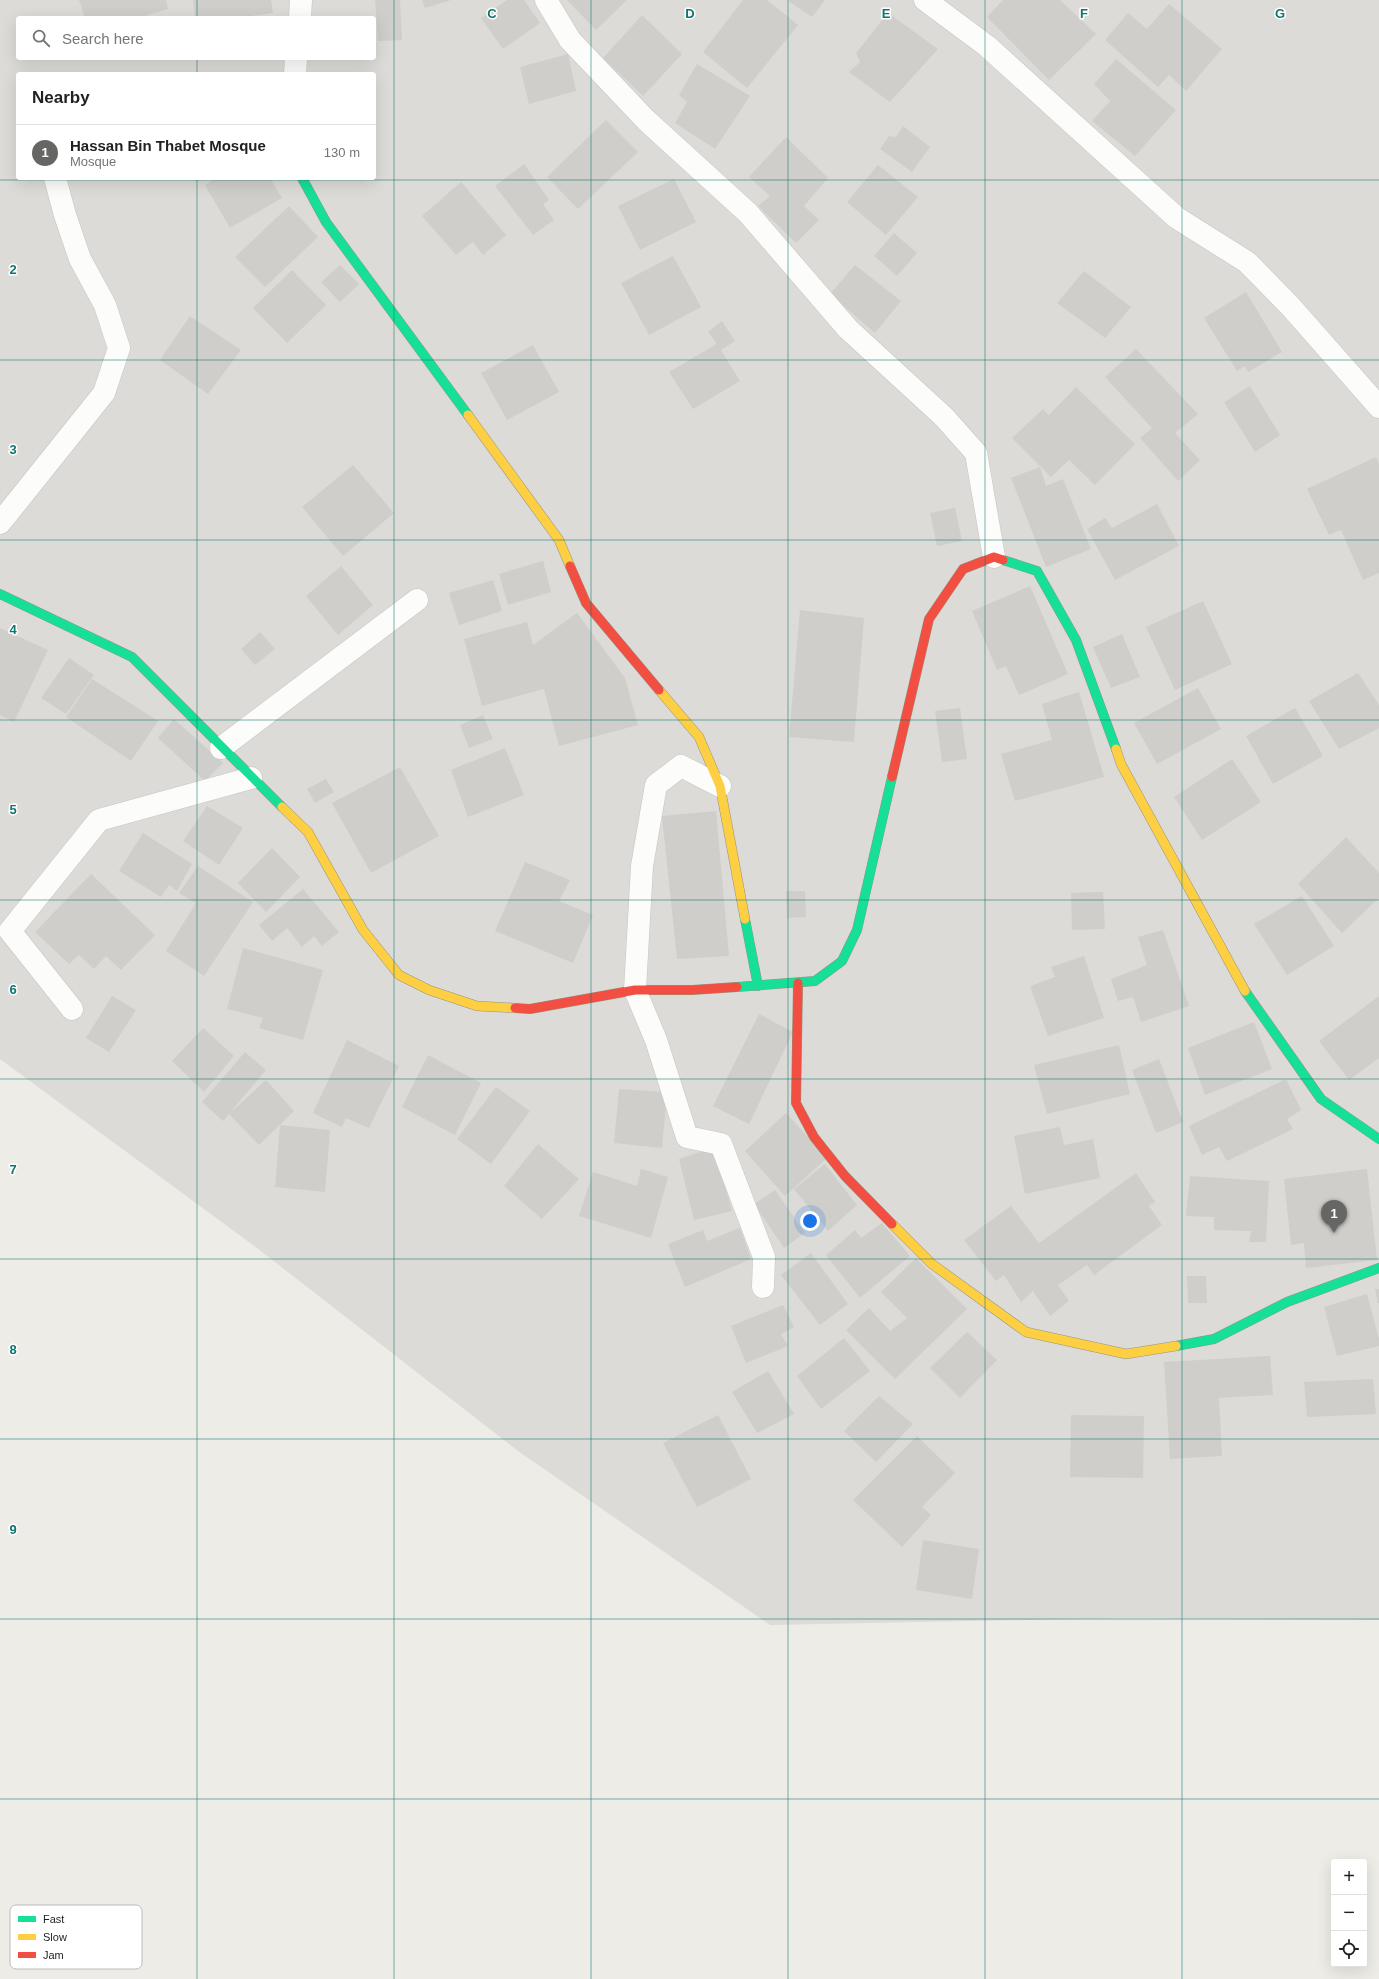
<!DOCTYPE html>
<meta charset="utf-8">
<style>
body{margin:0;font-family:Helvetica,sans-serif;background:#f6f6f6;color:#202124}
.controls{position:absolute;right:12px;bottom:12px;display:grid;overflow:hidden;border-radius:4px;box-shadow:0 4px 16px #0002}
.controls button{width:36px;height:36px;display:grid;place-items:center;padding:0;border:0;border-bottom:1px solid #e0e0e0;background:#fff;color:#202124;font:20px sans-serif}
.you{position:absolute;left:810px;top:1221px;width:14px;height:14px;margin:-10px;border:3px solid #fff;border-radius:50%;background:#1a73e8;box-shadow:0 0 0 6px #1a73e833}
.badge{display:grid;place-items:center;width:26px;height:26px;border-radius:50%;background:#666664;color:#fff;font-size:13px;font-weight:700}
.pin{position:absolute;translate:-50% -33px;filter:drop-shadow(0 1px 2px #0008)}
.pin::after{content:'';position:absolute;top:21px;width:14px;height:12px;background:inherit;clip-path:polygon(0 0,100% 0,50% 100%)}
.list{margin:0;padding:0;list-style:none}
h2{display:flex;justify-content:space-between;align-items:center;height:52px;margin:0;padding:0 16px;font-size:17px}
h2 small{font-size:13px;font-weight:400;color:#757577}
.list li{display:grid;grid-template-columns:26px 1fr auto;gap:12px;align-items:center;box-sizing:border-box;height:56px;padding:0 16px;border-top:1px solid #e0e0e0}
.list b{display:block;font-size:15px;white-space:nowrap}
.list p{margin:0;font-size:13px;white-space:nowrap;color:#757577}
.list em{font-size:13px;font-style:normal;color:#757577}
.icon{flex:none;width:22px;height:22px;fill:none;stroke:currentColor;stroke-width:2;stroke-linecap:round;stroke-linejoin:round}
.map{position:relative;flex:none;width:1379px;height:1979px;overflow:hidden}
.search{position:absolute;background:#fff;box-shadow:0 4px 16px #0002;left:16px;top:16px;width:360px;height:44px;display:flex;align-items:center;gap:10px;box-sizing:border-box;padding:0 14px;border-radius:4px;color:#757577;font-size:15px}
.panel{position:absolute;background:#fff;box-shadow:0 4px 16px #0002;left:16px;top:72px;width:360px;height:108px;border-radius:4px}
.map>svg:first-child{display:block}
.residential{fill:#dcdbd8;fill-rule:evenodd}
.building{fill:#cfceca}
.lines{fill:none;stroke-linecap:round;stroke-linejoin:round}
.street-casing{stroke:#c5c5c3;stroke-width:23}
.fast-casing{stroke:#929680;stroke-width:10}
.slow-casing{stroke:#929680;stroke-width:10}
.jam-casing{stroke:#929680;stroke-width:10}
.street{stroke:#fcfcfb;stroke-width:22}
.fast{stroke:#16e098;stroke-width:9}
.slow{stroke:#ffcf43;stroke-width:9}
.jam{stroke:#f24e42;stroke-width:9}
.grid{fill:none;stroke:#0f766e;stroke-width:1;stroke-opacity:0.55}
.key{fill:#fff;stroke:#bcbcbc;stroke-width:1}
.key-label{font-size:11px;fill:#1e1e1e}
.grid-label{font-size:13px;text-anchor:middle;font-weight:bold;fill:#0f766e;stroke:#fff;stroke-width:3;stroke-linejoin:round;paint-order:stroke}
</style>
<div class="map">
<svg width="1379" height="1979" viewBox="0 0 1379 1979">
<rect width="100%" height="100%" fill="#edece7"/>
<path class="residential" d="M0,0H1379V1620L1126,1618L770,1625L518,1451L257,1248L0,1059ZM18,18H374V58H18ZM18,74H374V178H18Z"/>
<path class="building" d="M79,0H166L168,9L138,18H85Z
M193,0H271L273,13L234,18H195Z
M375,0H400L402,40L378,41Z
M422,0H451L425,8Z
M507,0H524L540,23L503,49L481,18Z
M567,0H627L596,30Z
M743,0H767L798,25L747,88L703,52Z
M787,0H825L812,17Z
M1003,0H1060L1096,34L1049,80L987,17Z
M1169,4L1222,49L1186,91L1169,75L1158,87L1105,40L1128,13L1147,29Z
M888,13L938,49L890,102L849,72L860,62L856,53Z
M642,15L682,54L643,96L603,58Z
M568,54L576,91L529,104L520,67Z
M1116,59L1176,110L1135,156L1092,121L1110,101L1094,84Z
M697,64L750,96L715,149L675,123L687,102L679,95Z
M606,120L638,152L578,209L547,177Z
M903,126L930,147L912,172L880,149L889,136L896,137Z
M786,137L828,178L804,206L819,220L796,243L758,206L770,196L749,177Z
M524,164L549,200L543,204L554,220L533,235L495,186Z
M878,165L918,197L886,235L847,202Z
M216,178H270L282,198L230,228L205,185Z
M674,179L696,222L640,250L618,206Z
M461,182L506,235L483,255L473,242L456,255L422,216Z
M289,206L318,237L265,287L235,257Z
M894,233L917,253L897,276L874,256Z
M673,256L701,307L649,335L621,283Z
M340,265L359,284L340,302L321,282Z
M855,265L901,301L875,333L830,294Z
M292,270L326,305L287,343L253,308Z
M1084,271L1131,307L1105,338L1057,303Z
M1246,292L1282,352L1248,372L1245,366L1237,371L1204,318Z
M190,316L241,350L208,394L160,360Z
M722,321L735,341L721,350L740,381L693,409L669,372L717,344L708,332Z
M533,345L559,392L507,420L481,373Z
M1136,349L1198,414L1175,433L1200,460L1178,481L1140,438L1152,428L1105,377Z
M1250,386L1280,435L1255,452L1224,402Z
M1076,387L1135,444L1095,485L1069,460L1051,477L1012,438L1043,409L1049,415Z
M1376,457L1379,464V573L1363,580L1341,530L1329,535L1307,489Z
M353,465L394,513L343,556L302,507Z
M1040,467L1046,486L1063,479L1091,549L1046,567L1011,478Z
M1157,504L1179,546L1115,580L1087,529L1105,518L1112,528Z
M955,508L962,541L937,546L930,513Z
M543,561L551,592L508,605L499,574Z
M341,566L373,605L338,635L306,596Z
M493,580L502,611L459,625L449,593Z
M1030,586L1068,674L1019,695L1006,666L997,670L972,611Z
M1203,601L1232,664L1175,690L1146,627Z
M800,610L864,618L854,742L789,737Z
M577,613L625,678L638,725L559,746L544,689L482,706L464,639L527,622L533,645Z
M0,628L48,650L14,722L0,715Z
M260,632L275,649L255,665L241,649Z
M1122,634L1140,677L1111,688L1093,647Z
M69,658L94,675L66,714L41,698Z
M1358,673L1379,705V728L1339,749L1309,701Z
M92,679L158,721L131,761L66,717Z
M1198,688L1221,729L1157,764L1134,723Z
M1079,692L1104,777L1015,801L1001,754L1052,740L1042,704Z
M960,708L967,759L942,762L935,711Z
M1295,708L1323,756L1273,784L1246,736Z
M483,715L493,739L469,748L460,725Z
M174,719L223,763L205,781L158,738Z
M505,748L524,795L468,817L451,770Z
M1232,759L1261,802L1202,840L1174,797Z
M400,767L439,836L371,873L332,803Z
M326,779L334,792L315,803L307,789Z
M207,806L243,828L219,865L183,841Z
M716,811L729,956L677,959L662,816Z
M143,833L192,864L177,891L169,885L161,897L119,871Z
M1346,837L1379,873V898L1342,933L1298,884Z
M272,848L300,877L266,912L238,883Z
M525,862L570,880L559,901L593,915L573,963L495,931Z
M198,866L253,902L204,976L166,951L196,903L179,893Z
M91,874L155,935L121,970L106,956L94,969L79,955L69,964L35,932Z
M303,889L339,932L322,946L314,936L302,947L287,928L272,941L259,925Z
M786,891H805L806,917L787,918Z
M1103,892L1105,929L1072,930L1071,893Z
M1302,896L1334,946L1287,975L1254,924Z
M1163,930L1189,1006L1141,1022L1133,997L1118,1001L1111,979L1147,965L1138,937Z
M243,948L323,970L303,1040L259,1028L263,1018L227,1009Z
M1084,956L1104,1018L1048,1036L1030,986L1055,977L1051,967Z
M112,996L136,1010L109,1052L86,1038Z
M1379,996V1058L1349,1080L1319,1041Z
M759,1014L793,1032L749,1124L713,1106Z
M1254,1022L1272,1069L1205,1095L1188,1048Z
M203,1028L234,1056L204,1092L172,1061Z
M347,1040L399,1066L369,1128L346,1118L342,1127L313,1113Z
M1119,1045L1130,1094L1047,1114L1034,1065Z
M245,1052L266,1070L223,1121L202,1102Z
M428,1055L481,1083L455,1135L402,1107Z
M1159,1059L1183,1122L1156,1133L1132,1070Z
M1286,1079L1301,1110L1287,1119L1293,1129L1227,1161L1219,1147L1202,1155L1189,1126Z
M266,1080L294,1111L259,1145L229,1114Z
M496,1087L530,1111L491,1164L457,1139Z
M619,1089L667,1092L662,1148L614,1143Z
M786,1113L827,1158L785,1196L745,1151Z
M280,1125L330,1130L325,1192L275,1187Z
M1060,1127L1064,1145L1093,1139L1100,1178L1025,1194L1014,1136Z
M538,1144L579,1179L542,1219L504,1186Z
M714,1147L732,1211L694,1220L679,1159Z
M825,1164L857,1205L828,1231L794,1189Z
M641,1169L668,1177L651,1238L579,1216L593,1172L637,1186Z
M1367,1169L1377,1260L1306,1268L1304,1243L1291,1245L1284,1179Z
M1136,1173L1155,1202L1149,1206L1162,1225L1094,1275L1087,1265L1058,1285L1069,1301L1050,1316L1033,1291L1021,1302L1004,1275L996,1281L964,1240L1011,1206L1039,1243Z
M1190,1176L1269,1181L1266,1242H1249L1251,1231L1214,1230V1217L1186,1216Z
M775,1190L805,1233L784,1248L754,1204Z
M882,1223L910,1256L860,1298L826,1255L855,1230L861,1238Z
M740,1228L751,1259L685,1287L668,1244L703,1230L707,1241Z
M811,1253L848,1304L820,1325L781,1275Z
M916,1258L967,1309L895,1379L846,1330L869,1308L890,1331L907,1318L881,1292Z
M1187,1276H1206L1207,1303H1188Z
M1375,1289H1379V1303H1378Z
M1367,1294L1379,1339V1346L1337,1356L1324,1307Z
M783,1305L794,1327L781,1334L788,1346L746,1363L731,1326Z
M967,1332L997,1360L960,1398L930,1368Z
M844,1338L870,1371L821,1409L797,1376Z
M1270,1356L1273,1395L1219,1398L1222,1456L1170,1459L1164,1362Z
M768,1371L794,1414L757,1433L732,1392Z
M1373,1379L1376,1414L1307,1417L1304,1382Z
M879,1396L913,1424L876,1462L844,1431Z
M718,1415L751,1479L697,1507L663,1443Z
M1071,1415L1144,1416L1143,1478L1070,1477Z
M917,1436L955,1473L922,1507L931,1515L902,1547L853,1500Z
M923,1540L979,1549L972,1599L916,1590Z"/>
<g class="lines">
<g class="street-casing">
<path id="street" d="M546,0L570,40L646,120L748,213L848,329L944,417L976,453L994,557
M925,0L987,46L1177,218L1247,262L1291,307L1379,407
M300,18L301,0
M295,74L296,58
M0,523L104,393L119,348L105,305L80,259L65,215L55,178
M221,748L417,600
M720,786L681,766L656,785L642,866L635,990L656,1040L687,1137L721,1144L764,1257L763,1287
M72,1009L10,931L99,820L251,778"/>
</g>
<g class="fast-casing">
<path id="fast" d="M302,178L326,222L468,415
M1003,560L1037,571L1076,640L1116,749
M0,594L132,657L282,807
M745,919L758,986
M737,987L815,981L842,961L857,930L892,777
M1245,991L1321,1099L1379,1139
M1176,1346L1214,1339L1287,1302L1379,1268"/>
</g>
<g class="slow-casing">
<path id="slow" d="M468,415L559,540L570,566
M659,690L699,737L720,786L745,919
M1116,749L1121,764L1245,991
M282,807L308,832L363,930L399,975L429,990L477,1006L515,1008
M892,1224L932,1264L1026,1332L1126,1354L1176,1346"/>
</g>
<g class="jam-casing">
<path id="jam" d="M570,566L586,603L659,690
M892,777L929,619L963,569L994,557L1003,560
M798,983L796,1103L814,1137L845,1176L892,1224
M515,1008L530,1009L635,990H692L737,987"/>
</g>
<use href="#street" class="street"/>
<use href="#fast" class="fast"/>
<use href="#slow" class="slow"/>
<use href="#jam" class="jam"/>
</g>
<path class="grid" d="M197,0V18M394,0V1979M591,0V1979M788,0V1979M985,0V1979M1182,0V1979M197,58V74M197,178V1979M0,180H1379M0,360H1379M0,540H1379M0,720H1379M0,900H1379M0,1079H1379M0,1259H1379M0,1439H1379M0,1619H1379M0,1799H1379"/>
<rect x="10" y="1905" width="132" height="64" rx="6" class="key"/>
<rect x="18" y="1916" width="18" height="6" fill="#16e098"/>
<rect x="18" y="1934" width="18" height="6" fill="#ffcf43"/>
<rect x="18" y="1952" width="18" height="6" fill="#f24e42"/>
<g class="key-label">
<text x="43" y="1923">Fast</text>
<text x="43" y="1941">Slow</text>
<text x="43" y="1959">Jam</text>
</g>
<g class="grid-label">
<text x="492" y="18">C</text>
<text x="690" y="18">D</text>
<text x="886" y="18">E</text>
<text x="1084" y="18">F</text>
<text x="1280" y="18">G</text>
<text x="13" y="274">2</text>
<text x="13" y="454">3</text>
<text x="13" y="634">4</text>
<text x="13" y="814">5</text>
<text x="13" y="994">6</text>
<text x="13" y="1174">7</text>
<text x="13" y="1354">8</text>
<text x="13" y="1534">9</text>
</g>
</svg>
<div class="controls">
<button>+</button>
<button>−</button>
<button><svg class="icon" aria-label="locate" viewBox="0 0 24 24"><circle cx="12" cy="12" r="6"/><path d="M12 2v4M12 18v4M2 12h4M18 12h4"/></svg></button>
</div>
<div class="you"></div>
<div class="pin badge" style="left:1334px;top:1233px">1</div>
<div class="search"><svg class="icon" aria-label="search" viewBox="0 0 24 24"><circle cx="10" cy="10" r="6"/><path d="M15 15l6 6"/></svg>Search here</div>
<section class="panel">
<h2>Nearby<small></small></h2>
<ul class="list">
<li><span class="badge">1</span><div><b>Hassan Bin Thabet Mosque</b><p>Mosque</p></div><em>130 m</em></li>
</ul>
</section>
</div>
